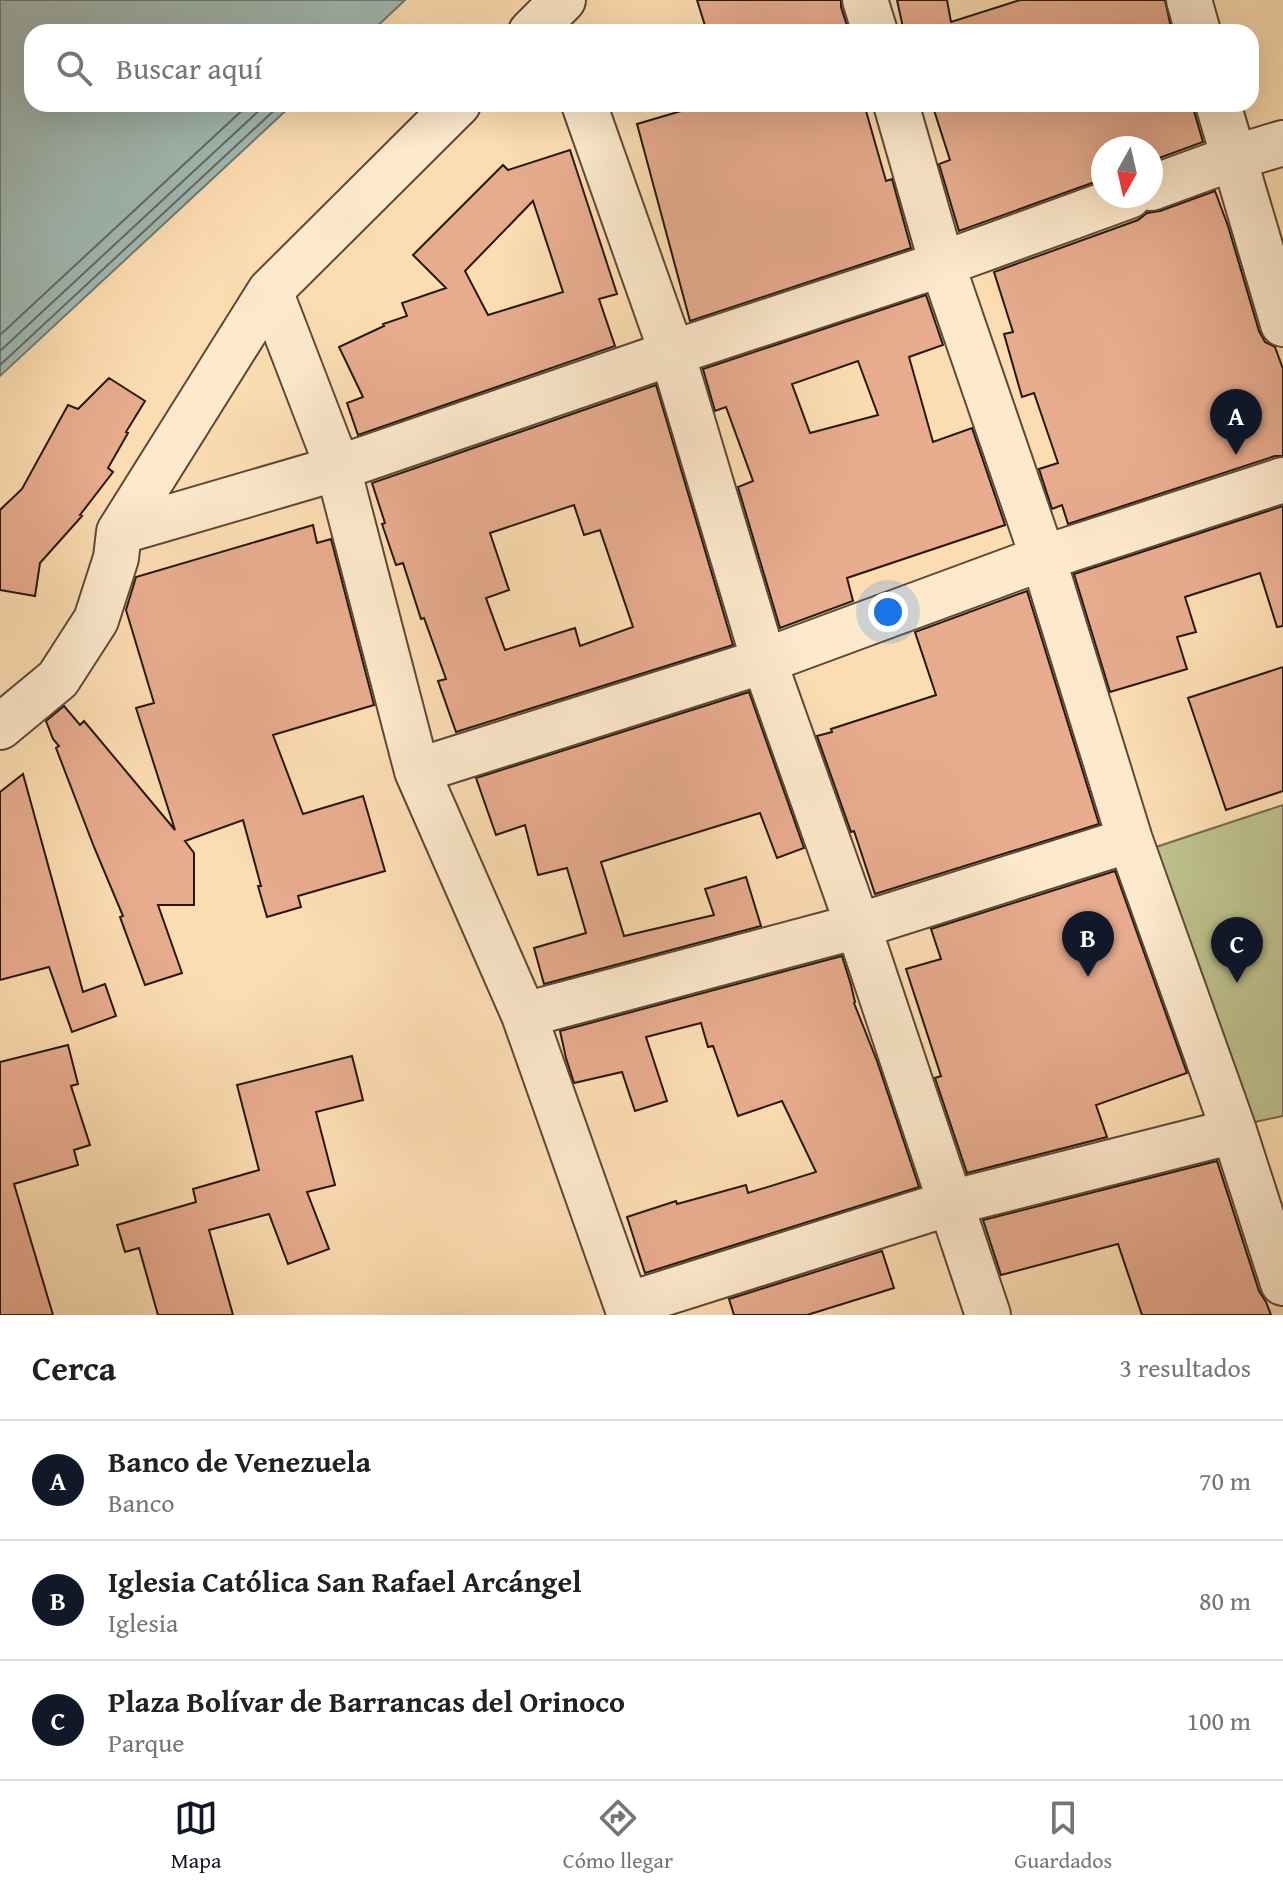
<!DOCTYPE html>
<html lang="es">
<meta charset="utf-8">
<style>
body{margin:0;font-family:"Gentium Book Plus",serif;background:#f6f6f6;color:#222}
.compass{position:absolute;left:1091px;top:136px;width:72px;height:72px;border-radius:50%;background:#fff;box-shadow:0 8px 32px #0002;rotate:188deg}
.you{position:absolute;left:888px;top:612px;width:28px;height:28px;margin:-20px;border:6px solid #fff;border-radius:50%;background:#1a73e8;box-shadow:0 0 0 12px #1a73e833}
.badge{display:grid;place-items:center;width:52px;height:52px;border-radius:50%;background:#111827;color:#fff;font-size:26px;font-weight:700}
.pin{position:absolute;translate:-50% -66px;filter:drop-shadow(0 2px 4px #0008)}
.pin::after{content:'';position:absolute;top:42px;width:28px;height:24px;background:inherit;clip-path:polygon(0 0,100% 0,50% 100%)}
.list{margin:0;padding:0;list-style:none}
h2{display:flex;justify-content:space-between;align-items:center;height:104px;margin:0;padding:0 32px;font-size:34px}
h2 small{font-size:26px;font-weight:400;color:#767676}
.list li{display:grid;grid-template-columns:52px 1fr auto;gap:24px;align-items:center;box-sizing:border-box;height:120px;padding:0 32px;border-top:2px solid #e0e0e0}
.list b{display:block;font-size:30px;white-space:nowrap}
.list p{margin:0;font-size:26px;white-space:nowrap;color:#767676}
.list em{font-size:26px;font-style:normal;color:#767676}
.icon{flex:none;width:44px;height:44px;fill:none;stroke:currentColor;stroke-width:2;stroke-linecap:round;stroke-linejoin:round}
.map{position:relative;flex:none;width:1283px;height:1315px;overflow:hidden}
.search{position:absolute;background:#fff;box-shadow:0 8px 32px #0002;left:24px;right:24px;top:24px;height:88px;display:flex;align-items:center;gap:20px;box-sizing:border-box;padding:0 28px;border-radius:24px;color:#767676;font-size:30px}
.sheet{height:464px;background:#fff}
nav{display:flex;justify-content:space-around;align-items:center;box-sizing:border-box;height:112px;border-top:2px solid #e0e0e0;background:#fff;font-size:22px;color:#767676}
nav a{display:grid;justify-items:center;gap:4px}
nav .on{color:#111827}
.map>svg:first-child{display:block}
.green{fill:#bdc18d;stroke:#726c4e;stroke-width:2}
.water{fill:#a1bab5;stroke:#707973;stroke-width:2}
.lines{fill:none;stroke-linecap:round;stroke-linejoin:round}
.shore{stroke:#646962;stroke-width:2}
.building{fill:#e7ac8e;stroke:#261810;stroke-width:2;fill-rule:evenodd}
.minor-casing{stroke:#5c4938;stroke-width:48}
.minor{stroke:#fde9cc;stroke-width:44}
</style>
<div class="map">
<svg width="1283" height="1315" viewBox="0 0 1283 1315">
<rect width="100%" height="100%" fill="#fcddb1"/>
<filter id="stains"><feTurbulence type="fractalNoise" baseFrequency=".0025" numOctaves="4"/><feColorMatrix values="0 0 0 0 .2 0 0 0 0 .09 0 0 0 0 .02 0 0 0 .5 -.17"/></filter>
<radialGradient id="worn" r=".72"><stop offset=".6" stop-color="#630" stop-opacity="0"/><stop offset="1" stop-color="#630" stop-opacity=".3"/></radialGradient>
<path class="green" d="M1283,805V1116L1236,1126L1147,850Z"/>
<path class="water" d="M0,0H405L371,32H32V104H293L0,376Z"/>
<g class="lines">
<path class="shore" d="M0,335L249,104
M0,351L266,104
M0,365L281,104"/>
</g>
<path class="building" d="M697,0H841V7L849,32H707Z
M897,0H947L951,22L1020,0H1165L1172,32H904Z
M705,104H864L886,181L892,179L911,248L690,321L637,124Z
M932,104H1194V111L1203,142L1151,161V148H1103V179L959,231L939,164L950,160Z
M570,150L617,294L599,299L615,346L358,435L347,403L363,397L339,347L384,326L383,324L407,316L402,303L446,288L413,255L503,165L508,170ZM533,201L563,292L488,315L465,271Z
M1215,191L1228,226L1259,331L1265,342L1275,347L1283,369V456H1275L1068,524L1062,505L1052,509L1039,469L1058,463L1034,393L1022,397L1004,334L1013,332L994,272L1138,220L1147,213L1160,211Z
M926,295L943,345L909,357L933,442L972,428L1005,525L847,578L853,601L780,628L738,487L753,481L726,407L715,411L703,369ZM858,361L878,415L810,433L792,384Z
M109,378L145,401L126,432L128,433L108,468L113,472L80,515L82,516L40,563L35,596L0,590V510L22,489L68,405L78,409Z
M656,385L733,645L456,732L438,681L446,679L424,618L421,619L403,563L396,565L382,524L385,523L372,483ZM574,505L584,535L600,530L633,627L580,646L575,628L505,650L486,598L509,590L490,533Z
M1283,506V626L1277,627L1260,573L1185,597L1196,632L1177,637L1187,669L1110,692L1074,574Z
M313,525L317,543L331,539L374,705L273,735L303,814L363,796L385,871L298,896L301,907L267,917L258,886H261L243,820L185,841L194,853V905H158L182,973L145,985L120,917L123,916L94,847L56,748L59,746L53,739L46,721L64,706L80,725L84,721L175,830L136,708L154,703L126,610L136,577Z
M1027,591L1099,824L875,894L854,831L851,832L817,736L832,732L831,729L936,695L915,632Z
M1283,667V791L1226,810L1188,698Z
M749,692L804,848L777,858L760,813L601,862L624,936L714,915L705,889L746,877L761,926L544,984L534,948L586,933L567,868L538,875L525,825L496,835L476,778Z
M23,774L83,992L105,984L116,1016L72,1032L49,967L0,980V792Z
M1115,871L1187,1073L1096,1105L1107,1137L967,1173L935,1078L941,1076L906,969L941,959L931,929Z
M842,956L851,985L855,1002L854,1003L877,1061L919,1187L645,1273L627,1217L676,1201L677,1204L746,1185L748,1193L816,1172L782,1101L738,1116L713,1046L708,1047L701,1023L646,1037L667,1101L635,1111L622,1072L574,1083L566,1058L560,1031Z
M68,1045L78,1084L71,1086L90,1145L74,1150L78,1165L14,1184L53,1315H0V1062Z
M352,1056L363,1100L316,1112L335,1185L307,1192L329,1249L288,1264L269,1214L209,1230L233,1315H158L139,1248L125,1252L117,1225L196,1202L193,1189L259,1170L237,1085Z
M1217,1161L1259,1291L1266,1302L1271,1315H1142L1118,1244L1001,1275L983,1220Z
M882,1251L894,1288L807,1315H734L729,1299Z"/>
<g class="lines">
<g class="minor-casing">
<path id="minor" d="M865,0L875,32
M1189,0L1198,32
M531,32L563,0
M584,104L672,353L764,661L858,926L988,1315
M896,104L942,264L1043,558L1130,840L1234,1131L1283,1283
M1218,104L1283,324
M1151,188L1233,158L1283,143
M270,291L338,468L417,771L524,1015L630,1315
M119,532L338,468L672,353L942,264L1129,196
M0,727L58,679L96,620L116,558L119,532L270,291L458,104
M417,771L764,661L1043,558L1283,480
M524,1015L858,926L1130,840
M627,1305L950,1203L1234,1131"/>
</g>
<use href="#minor" class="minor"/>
</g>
<rect width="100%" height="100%" filter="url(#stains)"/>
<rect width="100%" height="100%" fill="url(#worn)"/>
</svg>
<svg class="compass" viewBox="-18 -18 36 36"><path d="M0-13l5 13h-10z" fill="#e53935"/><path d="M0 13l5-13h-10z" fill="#767676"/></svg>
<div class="you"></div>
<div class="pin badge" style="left:1236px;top:455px">A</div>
<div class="pin badge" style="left:1088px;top:977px">B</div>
<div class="pin badge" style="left:1237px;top:983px">C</div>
<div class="search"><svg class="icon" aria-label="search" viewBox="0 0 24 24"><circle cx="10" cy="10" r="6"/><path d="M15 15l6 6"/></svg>Buscar aquí</div>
</div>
<section class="sheet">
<h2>Cerca<small>3 resultados</small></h2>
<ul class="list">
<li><span class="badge">A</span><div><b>Banco de Venezuela</b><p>Banco</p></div><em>70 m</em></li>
<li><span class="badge">B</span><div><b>Iglesia Católica San Rafael Arcángel</b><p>Iglesia</p></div><em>80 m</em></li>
<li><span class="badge">C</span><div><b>Plaza Bolívar de Barrancas del Orinoco</b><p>Parque</p></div><em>100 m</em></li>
</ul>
</section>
<nav>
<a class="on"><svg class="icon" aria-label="map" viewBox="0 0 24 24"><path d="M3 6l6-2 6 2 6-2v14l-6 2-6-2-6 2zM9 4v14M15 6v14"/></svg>Mapa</a>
<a><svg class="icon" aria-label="directions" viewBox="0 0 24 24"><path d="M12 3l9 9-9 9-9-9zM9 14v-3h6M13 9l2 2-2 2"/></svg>Cómo llegar</a>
<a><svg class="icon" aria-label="saved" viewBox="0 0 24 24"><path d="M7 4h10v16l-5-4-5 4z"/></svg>Guardados</a>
</nav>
